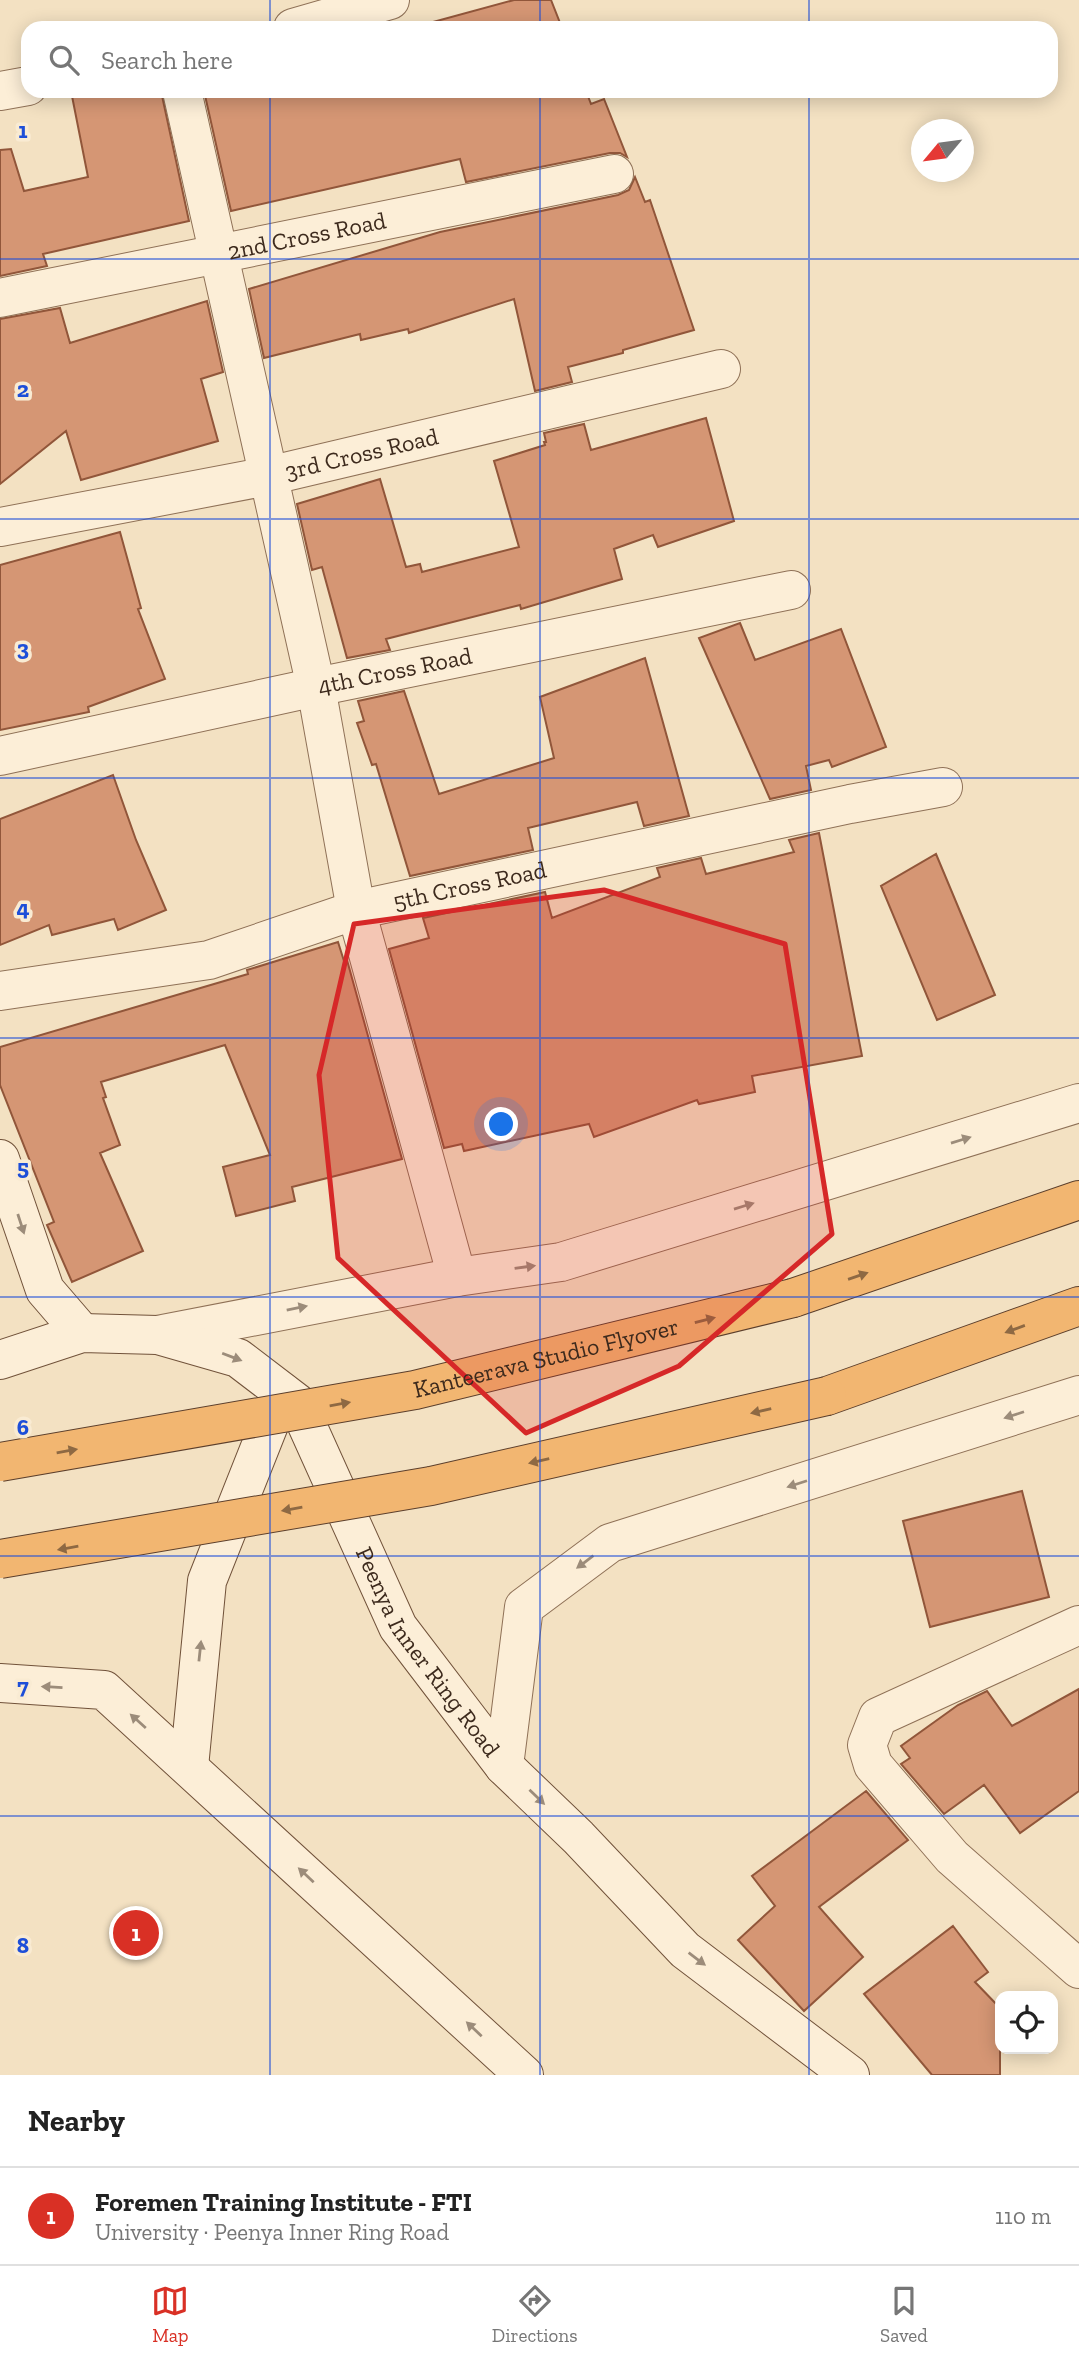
<!DOCTYPE html>
<meta charset="utf-8">
<style>
body{margin:0;font-family:"Zilla Slab",serif;background:#f2f2f2;color:#222}
.controls{position:absolute;right:21px;bottom:21px;display:grid;overflow:hidden;border-radius:14px;box-shadow:0 4px 18px #0003}
.controls button{width:63px;height:63px;display:grid;place-items:center;padding:0;border:0;border-bottom:2px solid #e0e0e0;background:#fff;color:#222;font:35px sans-serif}
.compass{position:absolute;left:911px;top:119px;width:63px;height:63px;border-radius:50%;background:#fff;box-shadow:0 4px 18px #0003;rotate:241deg}
.you{position:absolute;left:502px;top:1125px;width:24px;height:24px;margin:-18px;border:5px solid #fff;border-radius:50%;background:#1a73e8;box-shadow:0 0 0 10px #1a73e833}
.badge{display:grid;place-items:center;width:46px;height:46px;border-radius:50%;background:#d93025;color:#fff;font-size:23px;font-weight:700}
.pin{position:absolute;translate:-50% -50%;border:4px solid #fff;box-shadow:0 2px 7px #0006}
.list{margin:0;padding:0;list-style:none}
h2{display:flex;justify-content:space-between;align-items:center;height:91px;margin:0;padding:0 28px;font-size:30px}
h2 small{font-size:23px;font-weight:400;color:#767676}
.list li{display:grid;grid-template-columns:46px 1fr auto;gap:21px;align-items:center;box-sizing:border-box;height:98px;padding:0 28px;border-top:2px solid #e0e0e0}
.list b{display:block;font-size:26px;white-space:nowrap}
.list p{margin:0;font-size:23px;white-space:nowrap;color:#767676}
.list em{font-size:23px;font-style:normal;color:#767676}
.icon{flex:none;width:38px;height:38px;fill:none;stroke:currentColor;stroke-width:2;stroke-linecap:round;stroke-linejoin:round}
.map{position:relative;flex:none;width:1079px;height:2075px;overflow:hidden}
.search{position:absolute;background:#fff;box-shadow:0 4px 18px #0003;left:21px;right:21px;top:21px;height:77px;display:flex;align-items:center;gap:18px;box-sizing:border-box;padding:0 24px;border-radius:21px;color:#767676;font-size:26px}
.sheet{height:189px;background:#fff}
nav{display:flex;justify-content:space-around;align-items:center;box-sizing:border-box;height:98px;border-top:2px solid #e0e0e0;background:#fff;font-size:19px;color:#767676}
nav a{display:grid;justify-items:center;gap:4px}
nav .on{color:#d93025}
.map>svg:first-child{display:block}
.building{fill:#d59674;stroke:#91563a;stroke-width:2}
.lines{fill:none;stroke-linecap:round;stroke-linejoin:round}
.minor-casing{stroke:#8f7157;stroke-width:40}
.tertiary-casing{stroke:#8f7157;stroke-width:40}
.secondary-casing{stroke:#71523a;stroke-width:40}
.trunk-casing{stroke:#5c3f2c;stroke-width:40}
.minor{stroke:#fceed7;stroke-width:38}
.tertiary{stroke:#fceed7;stroke-width:38}
.secondary{stroke:#fceed7;stroke-width:38}
.trunk{stroke:#f2b671;stroke-width:38}
.trunk-bridge-casing{stroke:#5c3f2c;stroke-width:40;stroke-linecap:butt}
.trunk-bridge{stroke:#f2b671;stroke-width:38}
.oneway{fill:#9c8c7a}
.oneway2{fill:#8e6943}
.marked{fill:#d62828;fill-opacity:0.2;stroke:#d62828;stroke-width:5;stroke-linejoin:round}
.grid{fill:none;stroke:#1d4ed8;stroke-width:2;stroke-opacity:0.55}
.labels{text-anchor:middle;stroke-width:7;stroke-linejoin:round;paint-order:stroke}
.street-label{font-size:24px;fill:#3d2a1d;stroke:#f9ebd3}
.grid-label{font-size:23px;text-anchor:middle;font-weight:bold;fill:#1d4ed8;stroke:#f9ebd3;stroke-width:7;stroke-linejoin:round;paint-order:stroke}
</style>
<div class="map">
<svg width="1079" height="2075" viewBox="0 0 1079 2075">
<rect width="100%" height="100%" fill="#f3e1c2"/>
<path class="building" d="M514,0H551L562,28H411Z
M71,91H161L189,221L43,254L47,266L0,276V150L11,149L24,191L88,177Z
M204,91H586L591,104L604,99L627,157L620,153H610L466,182L460,159L231,211Z
M635,177L645,202L650,200L694,330L623,350V353L568,367L572,382L535,391L514,299L409,333L408,329L361,340L360,334L264,358L249,289L440,232L618,195L629,190Z
M207,301L223,372L201,379L218,441L81,480L66,431L0,484V319L60,308L70,343Z
M706,418L734,521L658,547L653,535L614,549L622,579L521,609L520,605L386,639L390,650L347,658L322,567L312,570L297,504L380,479L406,567L420,564L422,572L519,547L494,461L545,445L544,442H546L544,433L584,424L591,450Z
M120,532L141,608L138,609L165,679L88,707L89,712L0,730V565Z
M740,623L755,660L841,629L886,747L832,767L829,760L806,766L811,790L770,799L699,638Z
M645,658L689,816L644,826L637,802L528,828L533,850L410,876L376,764L372,765L357,723L364,721L358,701L404,691L439,794L554,758L540,697Z
M113,775L136,840L166,910L118,930L114,919L52,935L49,925L0,945V819Z
M819,833L862,1056L752,1076L755,1092L699,1104L697,1100L594,1137L589,1124L464,1151L462,1144L444,1148L389,949L429,938L423,918L545,892L552,918L660,877L657,868L701,858L706,874L794,852L789,840Z
M936,854L995,995L937,1020L881,886Z
M338,942L344,961L347,960L402,1159L292,1187L295,1201L236,1216L223,1167L270,1155L225,1045L101,1082L106,1097L103,1098L120,1145L100,1153L143,1251L72,1282L47,1225L54,1222L0,1085V1047L248,974L247,970Z
M1022,1491L1049,1597L930,1627L903,1521Z
M1079,1689V1791L1020,1833L984,1785L944,1814L901,1764L910,1758L901,1746L958,1705L987,1691L1012,1726Z
M866,1791L908,1840L819,1907L863,1957L804,2011L738,1940L775,1906L752,1876Z
M953,1926L988,1972L975,1982L1000,2008V2075H932L864,1994Z"/>
<g class="lines">
<g class="minor-casing">
<g id="minor">
<path d="M293,28L390,0"/>
<path d="M0,91L28,86"/>
<path d="M182,91L316,687L356,910L457,1277"/>
<path id="s1" d="M0,298L614,174"/>
<path id="s2" d="M0,527L268,476L721,369"/>
<path id="s3" d="M0,756L316,687L791,590"/>
<path id="s4" d="M0,991L209,960L356,910L850,804L943,787"/>
<path d="M1079,1625L878,1717L867,1745L873,1765L952,1857L1079,1969"/>
</g>
</g>
<g class="tertiary-casing">
<path id="tertiary" d="M158,1335L457,1277L561,1262L1079,1103
M504,1766L524,1607L610,1543L1079,1395"/>
</g>
<g class="secondary-casing">
<g id="secondary">
<path d="M0,1159L45,1290L82,1333"/>
<path id="s5" d="M0,1360L82,1333L158,1335L238,1358L297,1403L398,1627L504,1766L578,1837L685,1950L850,2075"/>
<path d="M0,1683L104,1690L524,2075"/>
<path d="M189,1767L207,1581L282,1392"/>
</g>
</g>
<g class="trunk-casing">
<path id="trunk" d="M793,1298L1079,1200
M827,1396L1079,1306"/>
</g>
<use href="#minor" class="minor"/>
<use href="#tertiary" class="tertiary"/>
<use href="#secondary" class="secondary"/>
<use href="#trunk" class="trunk"/>
<g class="trunk-bridge-casing">
<g id="trunk-bridge">
<path id="s6" d="M0,1462L415,1390L793,1298"/>
<path d="M0,1559L431,1486L827,1396"/>
</g>
</g>
<use href="#trunk-bridge" class="trunk-bridge"/>
</g>
<defs><path id="oneway-solid" d="M-6-.8H1V-3.2L6.5 0L1 3.2V.8H-6Z" transform="scale(1.75)"/></defs>
<g class="oneway">
<use href="#oneway-solid" transform="translate(961 1140) rotate(-17)"/>
<use href="#oneway-solid" transform="translate(744 1206) rotate(-17)"/>
<use href="#oneway-solid" transform="translate(21 1224) rotate(72)"/>
<use href="#oneway-solid" transform="translate(525 1267) rotate(-8)"/>
<use href="#oneway-solid" transform="translate(297 1308) rotate(-11)"/>
<use href="#oneway-solid" transform="translate(232 1357) rotate(21)"/>
<use href="#oneway-solid" transform="translate(1014 1415) rotate(162)"/>
<use href="#oneway-solid" transform="translate(797 1484) rotate(162)"/>
<use href="#oneway-solid" transform="translate(585 1562) rotate(143)"/>
<use href="#oneway-solid" transform="translate(200 1651) rotate(-84)"/>
<use href="#oneway-solid" transform="translate(52 1687) rotate(-177)"/>
<use href="#oneway-solid" transform="translate(138 1721) rotate(-138)"/>
<use href="#oneway-solid" transform="translate(537 1797) rotate(44)"/>
<use href="#oneway-solid" transform="translate(306 1875) rotate(-137)"/>
<use href="#oneway-solid" transform="translate(697 1959) rotate(37)"/>
<use href="#oneway-solid" transform="translate(474 2029) rotate(-137)"/>
</g>
<g class="oneway2">
<use href="#oneway-solid" transform="translate(858 1276) rotate(-19)"/>
<use href="#oneway-solid" transform="translate(705 1320) rotate(-14)"/>
<use href="#oneway-solid" transform="translate(1015 1329) rotate(160)"/>
<use href="#oneway-solid" transform="translate(340 1404) rotate(-10)"/>
<use href="#oneway-solid" transform="translate(761 1411) rotate(167)"/>
<use href="#oneway-solid" transform="translate(67 1451) rotate(-10)"/>
<use href="#oneway-solid" transform="translate(539 1461) rotate(167)"/>
<use href="#oneway-solid" transform="translate(292 1509) rotate(170)"/>
<use href="#oneway-solid" transform="translate(68 1548) rotate(170)"/>
</g>
<path class="marked" d="M604,890L785,944L832,1234L679,1366L526,1433L338,1258L319,1075L354,924Z"/>
<path class="grid" d="M270,0V28M540,0V28M809,0V28M270,91V2075M540,91V2075M809,91V2075M0,259H1079M0,519H1079M0,778H1079M0,1038H1079M0,1297H1079M0,1556H1079M0,1816H1079"/>
<g class="labels">
<g class="street-label">
<text dy="8" stroke="none"><textPath href="#s1" startOffset="313">2nd Cross Road</textPath></text>
<text dy="8" stroke="none"><textPath href="#s2" startOffset="369">3rd Cross Road</textPath></text>
<text dy="8" stroke="none"><textPath href="#s3" startOffset="404">4th Cross Road</textPath></text>
<text dy="8" stroke="none"><textPath href="#s4" startOffset="483">5th Cross Road</textPath></text>
<text dy="8" stroke="none"><textPath href="#s6" startOffset="556">Kanteerava Studio Flyover</textPath></text>
<text dy="8" stroke="none"><textPath href="#s5" startOffset="602">Peenya Inner Ring Road</textPath></text>
</g>
</g>
<g class="grid-label">
<text x="23" y="138">1</text>
<text x="23" y="397">2</text>
<text x="23" y="656">3</text>
<text x="23" y="916">4</text>
<text x="23" y="1175">5</text>
<text x="23" y="1435">6</text>
<text x="23" y="1694">7</text>
<text x="23" y="1953">8</text>
</g>
</svg>
<div class="controls">
<button><svg class="icon" aria-label="locate" viewBox="0 0 24 24"><circle cx="12" cy="12" r="6"/><path d="M12 2v4M12 18v4M2 12h4M18 12h4"/></svg></button>
</div>
<svg class="compass" viewBox="-18 -18 36 36"><path d="M0-13l5 13h-10z" fill="#e53935"/><path d="M0 13l5-13h-10z" fill="#767676"/></svg>
<div class="you"></div>
<div class="pin badge" style="left:136px;top:1933px">1</div>
<div class="search"><svg class="icon" aria-label="search" viewBox="0 0 24 24"><circle cx="10" cy="10" r="6"/><path d="M15 15l6 6"/></svg>Search here</div>
</div>
<section class="sheet">
<h2>Nearby<small></small></h2>
<ul class="list">
<li><span class="badge">1</span><div><b>Foremen Training Institute - FTI</b><p>University · Peenya Inner Ring Road</p></div><em>110 m</em></li>
</ul>
</section>
<nav>
<a class="on"><svg class="icon" aria-label="map" viewBox="0 0 24 24"><path d="M3 6l6-2 6 2 6-2v14l-6 2-6-2-6 2zM9 4v14M15 6v14"/></svg>Map</a>
<a><svg class="icon" aria-label="directions" viewBox="0 0 24 24"><path d="M12 3l9 9-9 9-9-9zM9 14v-3h6M13 9l2 2-2 2"/></svg>Directions</a>
<a><svg class="icon" aria-label="saved" viewBox="0 0 24 24"><path d="M7 4h10v16l-5-4-5 4z"/></svg>Saved</a>
</nav>
